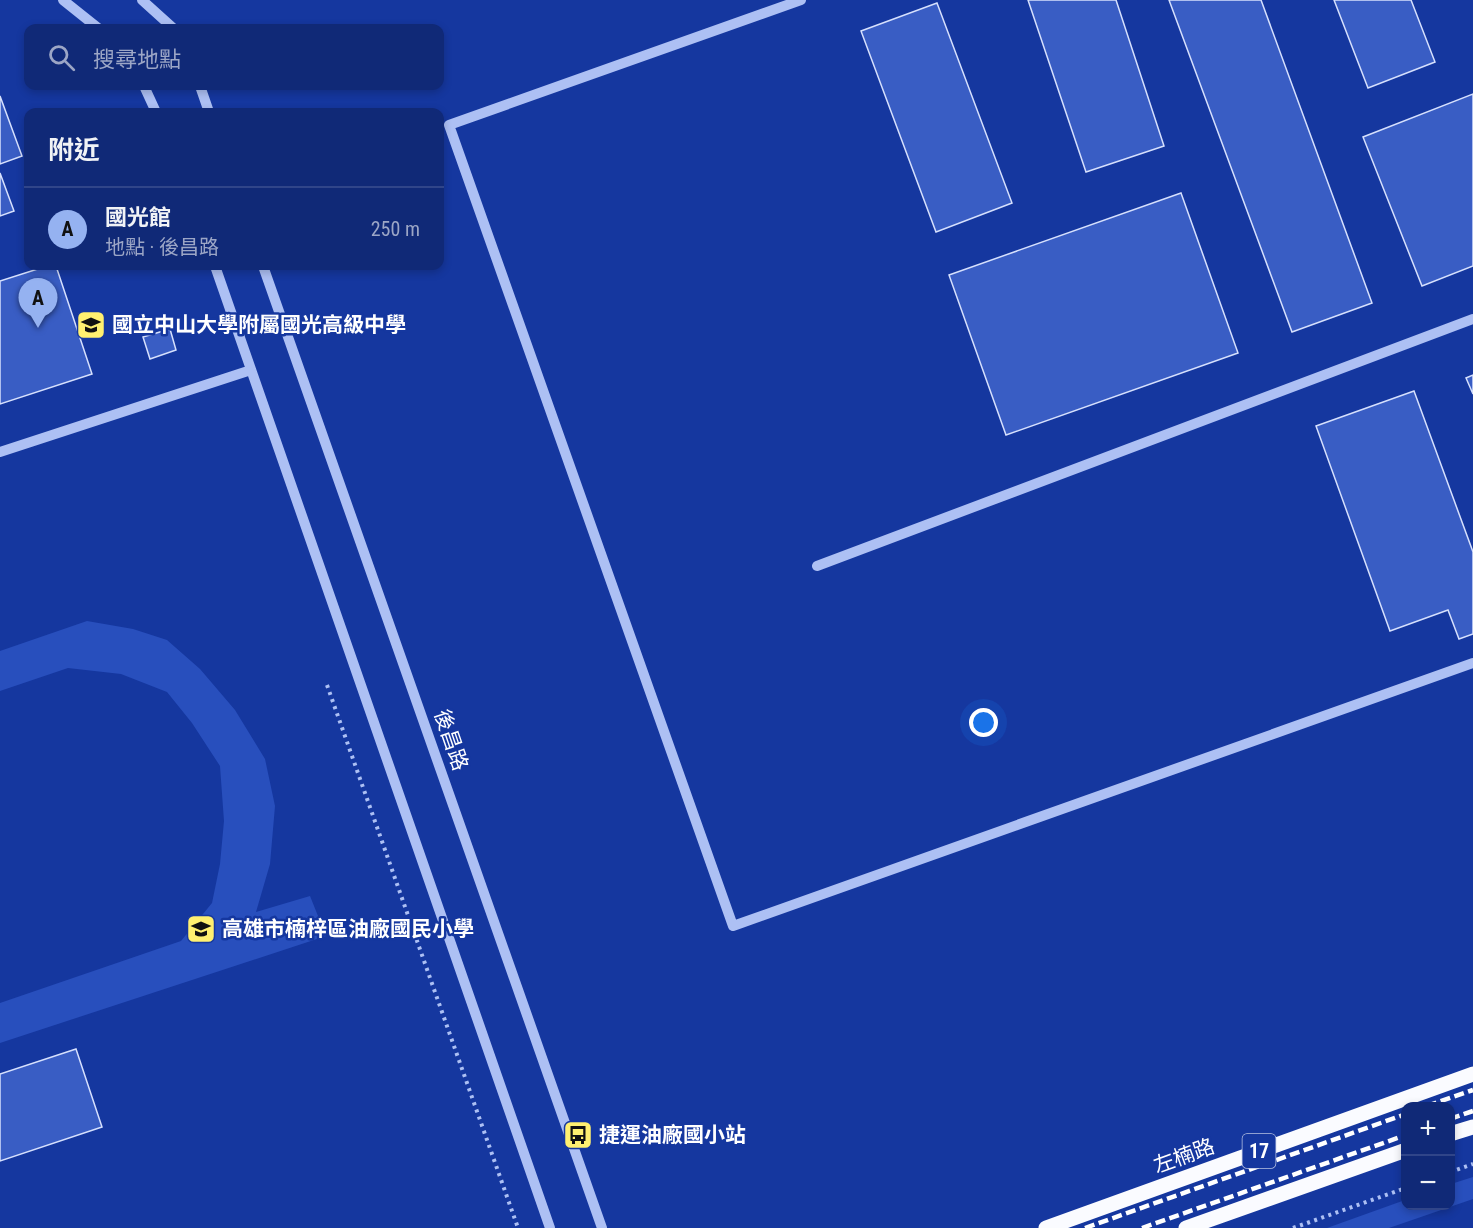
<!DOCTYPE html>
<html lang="zh-TW">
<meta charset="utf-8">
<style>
body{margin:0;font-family:"Roboto Condensed","Noto Sans TC",sans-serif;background:#1e357f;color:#f1f3f6}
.controls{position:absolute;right:18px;bottom:18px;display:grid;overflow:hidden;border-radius:12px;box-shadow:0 3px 9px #0003}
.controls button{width:54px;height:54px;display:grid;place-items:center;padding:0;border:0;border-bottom:2px solid #304589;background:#102977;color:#f1f3f6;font:30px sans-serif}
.you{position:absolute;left:984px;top:723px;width:21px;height:21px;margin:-15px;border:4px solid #fff;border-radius:50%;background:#1a73e8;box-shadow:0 0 0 9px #1a73e833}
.badge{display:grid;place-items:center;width:39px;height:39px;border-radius:50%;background:#95b2f1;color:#111;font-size:20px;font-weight:700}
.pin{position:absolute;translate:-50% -50px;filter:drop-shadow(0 2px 3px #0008)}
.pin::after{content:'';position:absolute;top:32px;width:21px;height:18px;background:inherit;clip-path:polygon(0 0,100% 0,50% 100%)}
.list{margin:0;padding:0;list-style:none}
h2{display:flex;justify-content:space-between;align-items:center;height:78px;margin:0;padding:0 24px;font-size:26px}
h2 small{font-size:20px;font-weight:400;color:#9ca6c6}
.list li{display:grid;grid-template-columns:39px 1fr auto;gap:18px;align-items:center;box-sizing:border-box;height:84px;padding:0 24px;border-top:2px solid #304589}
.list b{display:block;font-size:22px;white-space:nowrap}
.list p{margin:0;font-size:20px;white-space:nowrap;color:#9ca6c6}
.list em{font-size:20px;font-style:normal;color:#9ca6c6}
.icon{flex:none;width:33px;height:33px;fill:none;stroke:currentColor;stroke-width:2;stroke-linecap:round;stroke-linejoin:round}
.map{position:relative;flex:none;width:1473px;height:1228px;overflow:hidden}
.search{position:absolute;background:#102977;box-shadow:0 3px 9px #0003;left:24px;top:24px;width:420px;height:66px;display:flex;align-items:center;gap:15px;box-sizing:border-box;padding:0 21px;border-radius:12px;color:#9ca6c6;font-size:22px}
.panel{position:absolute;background:#102977;box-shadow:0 3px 9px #0003;left:24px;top:108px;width:420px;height:162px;border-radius:12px}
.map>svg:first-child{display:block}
.green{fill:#284fbd}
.building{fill:#395dc4;stroke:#d6e0fd;stroke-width:1.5}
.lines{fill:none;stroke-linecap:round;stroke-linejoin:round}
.path{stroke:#adc0f4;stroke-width:4;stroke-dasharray:3 4.5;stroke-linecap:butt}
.minor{stroke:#adc0f4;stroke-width:10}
.major{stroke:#fafbff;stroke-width:15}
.rail{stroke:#fff;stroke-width:4.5;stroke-dasharray:10 4.5;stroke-linecap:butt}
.labels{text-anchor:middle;stroke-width:5;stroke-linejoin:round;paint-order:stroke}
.shield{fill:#15379f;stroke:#b9c3e2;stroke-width:1.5}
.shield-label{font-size:20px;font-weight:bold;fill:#fff}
.poi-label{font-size:21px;font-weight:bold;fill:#fff;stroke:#15379f;text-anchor:start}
.street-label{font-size:21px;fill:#fff;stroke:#15379f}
</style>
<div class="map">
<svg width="1473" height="1228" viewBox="0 0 1473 1228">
<rect width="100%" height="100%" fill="#15379f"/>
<path class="green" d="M87,621L133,629L167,640L200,669L235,710L265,759L275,806L270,864L256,912L310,896L326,936L0,1043V1003L181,941L212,903L220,864L224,821L220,766L192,723L167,692L121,674L68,668L0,691V651Z
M1473,1177V1199L1389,1228H1327L1405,1200L1406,1206H1450L1451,1184Z"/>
<path class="building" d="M1028,0H1116L1164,146L1086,172Z
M1169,0H1261L1372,303L1292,332Z
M1334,0H1411L1435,62L1368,88Z
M937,3L1012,203L936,232L861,31Z
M1473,94V266L1422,286L1363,137Z
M0,96L22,156L0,164Z
M0,173L14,211L0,216Z
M1181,193L1238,353L1006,435L949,275Z
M47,266H56L92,374L0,404V281Z
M170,329L176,350L150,359L143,337Z
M1473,375V394L1466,378Z
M1414,391L1473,552V634L1459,639L1448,610L1390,631L1316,426Z
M76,1049L102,1127L0,1161V1074Z"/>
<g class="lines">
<path class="path" d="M327,685L518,1228
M1450,1172L1473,1164
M1293,1228L1406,1188"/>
<path class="minor" d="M63,0L98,28
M142,0L173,28
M801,0L449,125L733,926L1473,663
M144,86L156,112
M200,86L209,112
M215,266L550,1228
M263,266L602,1228
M0,452L251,370
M817,566L1473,319"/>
<path class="major" d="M1450,1134L1473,1127
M1046,1228L1473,1074
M1186,1228L1406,1150"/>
<path class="rail" d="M1427,1106L1473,1090
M1450,1119L1473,1111
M1085,1228L1406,1114
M1142,1228L1406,1135"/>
</g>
<defs>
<g id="school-square" transform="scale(1.5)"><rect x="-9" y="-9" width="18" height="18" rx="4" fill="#fff070" stroke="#15379f"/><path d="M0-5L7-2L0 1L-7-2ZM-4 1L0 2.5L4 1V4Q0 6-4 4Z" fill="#111"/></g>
<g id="bus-square" transform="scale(1.5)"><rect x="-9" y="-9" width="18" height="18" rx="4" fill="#fff070" stroke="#15379f"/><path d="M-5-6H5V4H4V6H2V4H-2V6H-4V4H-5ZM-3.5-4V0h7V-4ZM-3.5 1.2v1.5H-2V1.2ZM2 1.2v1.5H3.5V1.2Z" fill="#111"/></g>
</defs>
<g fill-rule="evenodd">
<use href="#school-square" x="91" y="325"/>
<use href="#school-square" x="201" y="929"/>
<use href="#bus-square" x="578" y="1135"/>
</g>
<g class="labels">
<rect class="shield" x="1242.5" y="1134" width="33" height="34" rx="4.5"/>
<g class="shield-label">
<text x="1259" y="1158">17</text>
</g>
<g class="poi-label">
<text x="112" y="332">國立中山大學附屬國光高級中學</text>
<text x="222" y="936">高雄市楠梓區油廠國民小學</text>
<text x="599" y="1142">捷運油廠國小站</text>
</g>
<g class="street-label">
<text transform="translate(451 740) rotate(71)" y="7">後昌路</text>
<text transform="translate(1184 1156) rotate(-20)" y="7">左楠路</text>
</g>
</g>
</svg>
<div class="controls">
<button>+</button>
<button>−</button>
</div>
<div class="you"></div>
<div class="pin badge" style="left:38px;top:328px">A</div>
<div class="search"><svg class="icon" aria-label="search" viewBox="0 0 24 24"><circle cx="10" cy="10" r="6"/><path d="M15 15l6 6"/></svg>搜尋地點</div>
<section class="panel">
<h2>附近<small></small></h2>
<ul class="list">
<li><span class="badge">A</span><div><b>國光館</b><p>地點 · 後昌路</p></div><em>250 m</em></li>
</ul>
</section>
</div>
